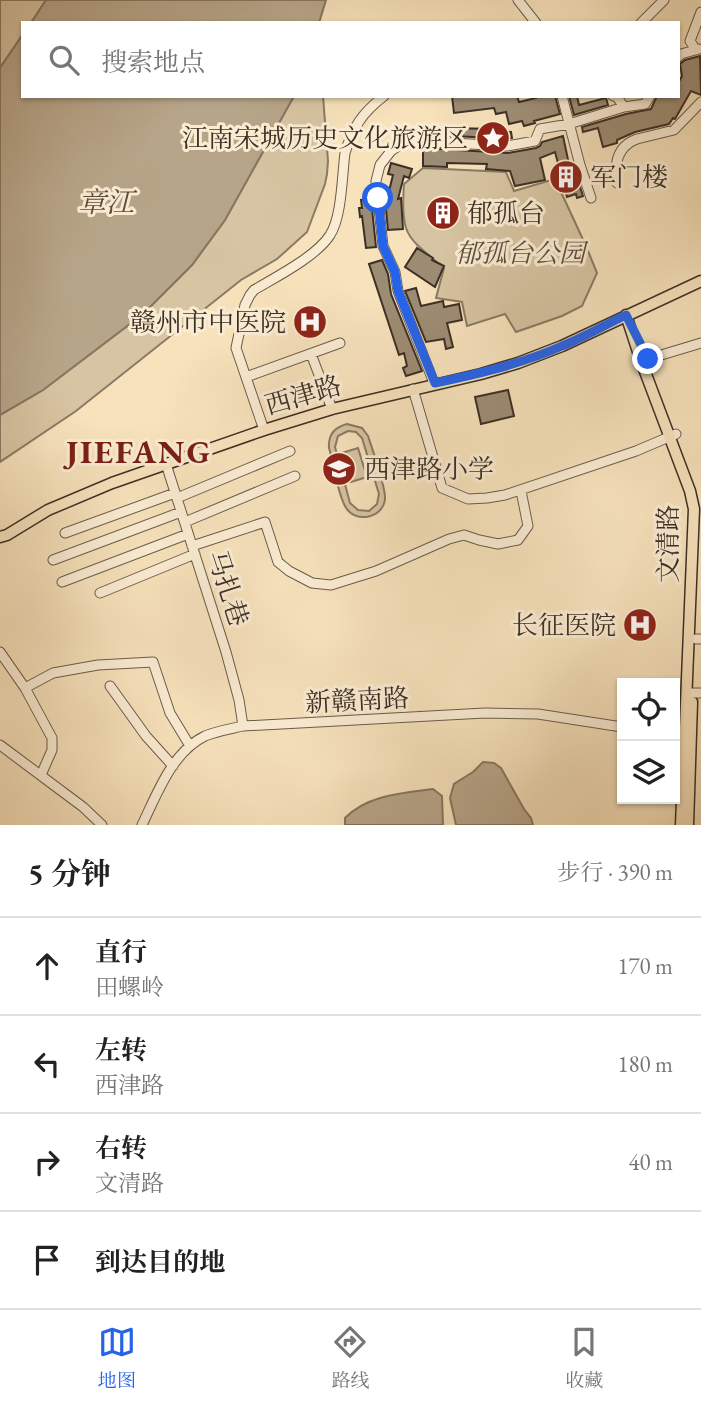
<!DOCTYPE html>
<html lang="zh">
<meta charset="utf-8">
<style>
body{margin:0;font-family:"EB Garamond","Noto Serif SC",serif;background:#f6f6f6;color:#222}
.controls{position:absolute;right:21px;bottom:21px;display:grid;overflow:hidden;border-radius:0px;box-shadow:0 2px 5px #0004}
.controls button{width:63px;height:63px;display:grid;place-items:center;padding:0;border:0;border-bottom:2px solid #e0e0e0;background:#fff;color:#222;font:35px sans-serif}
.stop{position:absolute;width:21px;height:21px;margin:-16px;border:5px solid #2563eb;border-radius:50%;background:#fff}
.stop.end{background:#2563eb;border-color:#fff;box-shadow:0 2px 7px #0008}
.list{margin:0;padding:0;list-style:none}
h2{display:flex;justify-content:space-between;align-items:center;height:91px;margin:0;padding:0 28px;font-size:30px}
h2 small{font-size:23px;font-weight:400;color:#767676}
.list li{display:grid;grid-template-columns:46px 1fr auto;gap:21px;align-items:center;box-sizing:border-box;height:98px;padding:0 28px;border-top:2px solid #e0e0e0}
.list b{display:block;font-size:26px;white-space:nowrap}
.list p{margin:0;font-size:23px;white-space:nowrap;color:#767676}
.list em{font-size:23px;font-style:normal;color:#767676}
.icon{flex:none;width:38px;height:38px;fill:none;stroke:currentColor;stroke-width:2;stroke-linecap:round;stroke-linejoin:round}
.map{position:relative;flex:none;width:701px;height:825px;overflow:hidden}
.search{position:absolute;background:#fff;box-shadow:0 2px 5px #0004;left:21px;right:21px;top:21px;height:77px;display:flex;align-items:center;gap:18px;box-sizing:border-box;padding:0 24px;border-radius:0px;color:#767676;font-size:26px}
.sheet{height:483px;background:#fff}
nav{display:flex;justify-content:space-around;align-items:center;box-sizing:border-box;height:98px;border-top:2px solid #e0e0e0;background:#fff;font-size:19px;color:#767676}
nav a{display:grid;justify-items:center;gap:4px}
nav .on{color:#2563eb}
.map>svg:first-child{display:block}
.green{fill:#d7c4a2;stroke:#8a7a64;stroke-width:2;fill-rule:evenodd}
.water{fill:#b7a589;stroke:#867661;stroke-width:2}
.building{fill:#9d8c74;stroke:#3c2f25;stroke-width:2}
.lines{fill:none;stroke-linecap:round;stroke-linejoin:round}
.minor-casing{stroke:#6b5c4b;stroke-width:11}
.major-casing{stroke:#3c2f25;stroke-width:13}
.minor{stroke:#faecd3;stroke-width:9}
.major{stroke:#f7e2bc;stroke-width:10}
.route{stroke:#2563eb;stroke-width:9}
.labels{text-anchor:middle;stroke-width:6;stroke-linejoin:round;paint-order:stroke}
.poi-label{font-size:26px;fill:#3c2f25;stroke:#faecd3;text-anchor:end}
.park-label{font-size:26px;font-style:italic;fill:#5b4d3e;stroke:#faecd3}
.street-label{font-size:26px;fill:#3c2f25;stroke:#faecd3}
.water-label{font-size:28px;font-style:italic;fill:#5b4c3e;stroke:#faecd3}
.district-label{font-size:33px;font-weight:bold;letter-spacing:2px;fill:#7a1f14;stroke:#faecd3}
</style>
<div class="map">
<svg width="701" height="825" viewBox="0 0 701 825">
<rect width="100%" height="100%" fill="#f7e2bc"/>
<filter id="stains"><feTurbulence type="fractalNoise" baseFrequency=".00286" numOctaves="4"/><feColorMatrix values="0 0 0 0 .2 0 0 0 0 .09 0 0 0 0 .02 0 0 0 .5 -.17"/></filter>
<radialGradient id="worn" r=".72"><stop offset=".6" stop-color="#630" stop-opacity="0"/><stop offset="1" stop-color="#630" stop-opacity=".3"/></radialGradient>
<path class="green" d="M0,0H46L31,23H23V34L0,68Z
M294,96H323L328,161L327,174L325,184L307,232L277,259L241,280L76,411L0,462V415L43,390L143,314L192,265L225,220Z
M423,168L506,172L514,191L555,179L586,246L597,273L582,306L562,316L516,332L505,314L467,326L462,302L436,298L444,268C432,257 411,244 406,228C402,215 403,197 404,184Z
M347,424L362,428L368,436C372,448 386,488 385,499C383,519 354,524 345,506C337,491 334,465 329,448C328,435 335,427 347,424ZM348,431L356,432L362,438L379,494L377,504L369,511L358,510L350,503L335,447L338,436Z
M358,448L367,477L351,482L342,453Z"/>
<path class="water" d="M46,0H326L319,23H31Z
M23,34V96H294L225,220L192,265L143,314L43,390L0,415V68Z
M483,762L494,763L501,768L524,809L531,818L533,825H456L450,798L454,784L473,772Z
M433,789L442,796L443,825H345V818C367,795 403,793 433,789Z"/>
<path class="building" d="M700,56L701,95L691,91L675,119L673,118L669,124L635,132L617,140V143L603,147L598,128L583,132L582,127L626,114L651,109L657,96H678V83L682,76L680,64L685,60Z
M452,96H517L519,102L536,98V96H555L560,114L534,121L535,123L524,126L522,121L509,124L506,112L496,114L494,108L454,113Z
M569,96H577L579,105L606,98L608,105L574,115Z
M422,127L448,129V128L497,129V131L511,132L512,138L507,139L421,134Z
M563,136L574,188L580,187L583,196L577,198L576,194L567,197L555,152L540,158L545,180L515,186L510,171L486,169L487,164L447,163V167L423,166V148L508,153L536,148L540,146L542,142Z
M391,163L412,169L409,178L404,176L398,199L401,198L403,229L388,230L385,199H387L393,175L388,174Z
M371,199L376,247L366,248L362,216L360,217L359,208H362L361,200Z
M443,199L457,213L443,226L429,213Z
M417,248L433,258L432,260L444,266L435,287L405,267Z
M382,260L388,274L391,294L422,371L406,376L403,368L407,366L404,353L399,355L369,264Z
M416,288L421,306L443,301L444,307L459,304L462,320L447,323L453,347L446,349L444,339L426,342L405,291Z
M508,390L514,416L481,424L475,397Z"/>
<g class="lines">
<g class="minor-casing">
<path id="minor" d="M518,0L536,23
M641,23L664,0
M696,50L690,41L701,12
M678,57L681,54L699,49
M562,96L580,165L591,198
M613,96L617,97L624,107
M617,183C614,164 617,146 637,139L674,130L701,102
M311,354L332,409
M648,359L701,343
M246,377L340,343
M434,383L398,291L395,272L383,246L376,181L380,165L391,151L401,144L415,141L507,146L535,141L540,129L569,124L624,107L645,104L650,96
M413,389L442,488L468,499L487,498L505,495L636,451L676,434
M264,430L236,348L245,305L250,295L254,290C276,277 317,256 330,235C342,217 342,175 345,153C353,127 362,113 384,96
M166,464L226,652L239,700L243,726
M177,498L290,451
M185,522L295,476
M65,533L175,493
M192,546L265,522L278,562L289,571L312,583L331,585L376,571L449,539L464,535L479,540L498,544L518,540L528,526L521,491
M53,560L181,512
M62,582L188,534
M100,593L195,554
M696,639H701
M0,652L25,688L52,738V750L41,775
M110,686L146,736L173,766
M25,688L53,673L98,665L153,662L170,713L190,746
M692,693H701
M0,745L83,807L102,825
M142,825C157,794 172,752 205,736C217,731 230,729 243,726L485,713L538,714L622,727"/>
</g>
<g class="major-casing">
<path id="major" d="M626,315L641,361L690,491L694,509L681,825
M0,537L7,535L48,510L112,483L264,430L332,409L481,374L518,363L562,346L701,281
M688,825L692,702"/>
</g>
<use href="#minor" class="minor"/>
<use href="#major" class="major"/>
</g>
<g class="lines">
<path class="route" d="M378,198L383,246L395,272L398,291L435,383C478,374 521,364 562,346C584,337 605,325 626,315L648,359"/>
</g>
<defs>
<g id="sight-disc" transform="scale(1.75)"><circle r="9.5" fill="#8f2418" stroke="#faecd3"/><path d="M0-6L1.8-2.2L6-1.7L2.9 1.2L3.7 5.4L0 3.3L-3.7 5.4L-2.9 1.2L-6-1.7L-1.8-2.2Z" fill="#fff"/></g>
<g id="building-disc" transform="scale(1.75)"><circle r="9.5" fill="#8f2418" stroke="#faecd3"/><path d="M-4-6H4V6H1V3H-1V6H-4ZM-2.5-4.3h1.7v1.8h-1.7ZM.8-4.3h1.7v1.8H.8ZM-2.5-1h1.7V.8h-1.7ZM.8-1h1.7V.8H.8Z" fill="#fff"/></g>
<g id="hospital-disc" transform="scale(1.75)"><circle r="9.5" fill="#8f2418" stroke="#faecd3"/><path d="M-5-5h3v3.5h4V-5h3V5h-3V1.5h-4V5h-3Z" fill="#fff"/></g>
<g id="school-disc" transform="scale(1.75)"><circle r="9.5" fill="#8f2418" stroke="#faecd3"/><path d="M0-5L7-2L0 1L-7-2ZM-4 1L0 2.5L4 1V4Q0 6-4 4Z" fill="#fff"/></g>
</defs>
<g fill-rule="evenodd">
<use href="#sight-disc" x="493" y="138"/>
<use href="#building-disc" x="566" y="177"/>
<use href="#building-disc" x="443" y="213"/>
<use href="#hospital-disc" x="310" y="322"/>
<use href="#school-disc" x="339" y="469"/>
<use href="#hospital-disc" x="640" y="625"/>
</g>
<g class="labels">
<g class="poi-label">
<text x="468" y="147">江南宋城历史文化旅游区</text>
<text x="590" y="186" text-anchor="start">军门楼</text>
<text x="467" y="222" text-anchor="start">郁孤台</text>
<text x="286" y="331">赣州市中医院</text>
<text x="364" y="478" text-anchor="start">西津路小学</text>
<text x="616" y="634">长征医院</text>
</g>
<g class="park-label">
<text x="520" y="262">郁孤台公园</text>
</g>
<g class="street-label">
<text transform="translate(303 395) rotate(-16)" y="9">西津路</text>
<text transform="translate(668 544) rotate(-90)" y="9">文清路</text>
<text transform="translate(228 588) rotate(72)" y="9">马扎巷</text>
<text transform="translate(357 700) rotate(-3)" y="9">新赣南路</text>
</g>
<g class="water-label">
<text x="106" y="212">章江</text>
</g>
<g class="district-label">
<text x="139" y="463">JIEFANG</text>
</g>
</g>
<rect width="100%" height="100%" filter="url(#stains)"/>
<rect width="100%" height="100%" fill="url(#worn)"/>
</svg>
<div class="controls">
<button><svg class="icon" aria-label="locate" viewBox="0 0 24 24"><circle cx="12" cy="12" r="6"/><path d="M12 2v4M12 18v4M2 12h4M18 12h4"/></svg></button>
<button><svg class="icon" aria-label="layers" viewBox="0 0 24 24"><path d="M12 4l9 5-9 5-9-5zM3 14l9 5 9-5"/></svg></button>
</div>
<div class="stop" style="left:378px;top:198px"></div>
<div class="stop end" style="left:648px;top:359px"></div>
<div class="search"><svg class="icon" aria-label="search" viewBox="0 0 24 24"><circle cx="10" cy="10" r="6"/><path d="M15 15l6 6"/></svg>搜索地点</div>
</div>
<section class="sheet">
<h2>5 分钟<small>步行 · 390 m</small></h2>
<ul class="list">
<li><svg class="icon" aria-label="ahead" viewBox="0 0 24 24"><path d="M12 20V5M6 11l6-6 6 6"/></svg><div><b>直行</b><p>田螺岭</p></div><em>170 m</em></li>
<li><svg class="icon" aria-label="left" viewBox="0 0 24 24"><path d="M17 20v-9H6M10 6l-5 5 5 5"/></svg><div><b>左转</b><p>西津路</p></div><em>180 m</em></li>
<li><svg class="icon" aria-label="right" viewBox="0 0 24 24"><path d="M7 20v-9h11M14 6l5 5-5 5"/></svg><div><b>右转</b><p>文清路</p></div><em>40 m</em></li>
<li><svg class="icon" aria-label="arrive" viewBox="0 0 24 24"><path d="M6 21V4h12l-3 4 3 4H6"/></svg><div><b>到达目的地</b></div></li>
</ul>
</section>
<nav>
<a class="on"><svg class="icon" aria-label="map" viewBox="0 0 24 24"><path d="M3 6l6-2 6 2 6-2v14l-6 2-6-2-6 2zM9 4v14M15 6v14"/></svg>地图</a>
<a><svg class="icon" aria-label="directions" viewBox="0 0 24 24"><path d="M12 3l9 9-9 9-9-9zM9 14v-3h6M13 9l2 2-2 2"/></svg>路线</a>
<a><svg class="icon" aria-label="saved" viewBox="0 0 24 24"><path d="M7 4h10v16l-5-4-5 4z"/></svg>收藏</a>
</nav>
